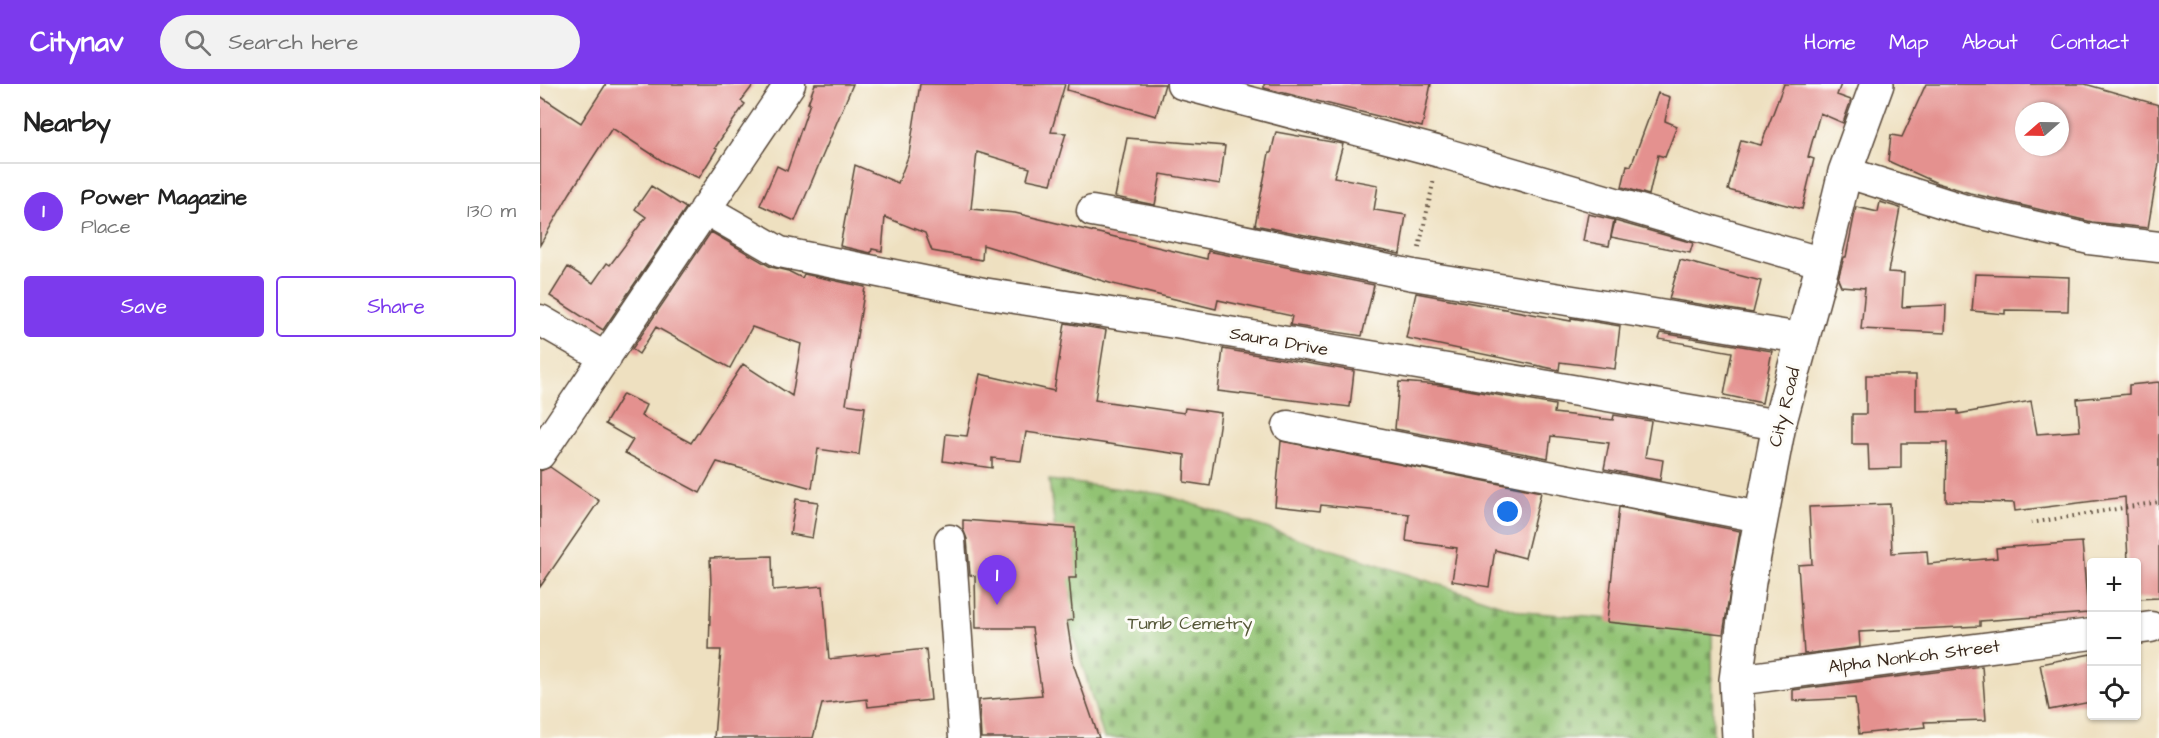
<!DOCTYPE html>
<meta charset="utf-8">
<style>
body{margin:0;font-family:"Architects Daughter",sans-serif;background:#f2f2f2;color:#222}
.controls{position:absolute;right:18px;bottom:18px;display:grid;overflow:hidden;border-radius:6px;box-shadow:0 2px 4px #0004}
.controls button{width:54px;height:54px;display:grid;place-items:center;padding:0;border:0;border-bottom:2px solid #e0e0e0;background:#fff;color:#222;font:30px sans-serif}
.compass{position:absolute;left:1475px;top:18px;width:54px;height:54px;border-radius:50%;background:#fff;box-shadow:0 2px 4px #0004;rotate:250deg}
.you{position:absolute;left:968px;top:428px;width:21px;height:21px;margin:-15px;border:4px solid #fff;border-radius:50%;background:#1a73e8;box-shadow:0 0 0 9px #1a73e833}
.badge{display:grid;place-items:center;width:39px;height:39px;border-radius:50%;background:#7c3aed;color:#fff;font-size:20px;font-weight:700}
.pin{position:absolute;translate:-50% -50px;filter:drop-shadow(0 2px 3px #0008)}
.pin::after{content:'';position:absolute;top:32px;width:21px;height:18px;background:inherit;clip-path:polygon(0 0,100% 0,50% 100%)}
.list{margin:0;padding:0;list-style:none}
h2{display:flex;justify-content:space-between;align-items:center;height:78px;margin:0;padding:0 24px;font-size:26px}
h2 small{font-size:20px;font-weight:400;color:#767676}
.list li{display:grid;grid-template-columns:39px 1fr auto;gap:18px;align-items:center;box-sizing:border-box;height:96px;padding:0 24px;border-top:2px solid #e0e0e0}
.list b{display:block;font-size:22px;white-space:nowrap}
.list p{margin:0;font-size:20px;white-space:nowrap;color:#767676}
.list em{font-size:20px;font-style:normal;color:#767676}
.actions{display:flex;gap:12px;padding:18px 24px}
.actions a{flex:1;padding:14px 0;border:2px solid #7c3aed;border-radius:6px;text-align:center;font-size:21px;color:#7c3aed}
.actions .main{background:#7c3aed;color:#fff}
.icon{flex:none;width:33px;height:33px;fill:none;stroke:currentColor;stroke-width:2;stroke-linecap:round;stroke-linejoin:round}
.map{position:relative;flex:none;width:1619px;height:654px;overflow:hidden}
header{display:flex;align-items:center;gap:36px;box-sizing:border-box;height:84px;padding:0 30px;background:#7c3aed;color:#fff}
header strong{font-size:28px}
nav{display:flex;gap:33px;margin-inline-start:auto;font-size:21px}
.search{width:420px;height:54px;background:#f2f2f2;display:flex;align-items:center;gap:15px;box-sizing:border-box;padding:0 21px;border-radius:33px;color:#767676;font-size:22px}
main{display:flex}
aside{flex:1;background:#fff}
.map>svg:first-child{display:block}
.cemetery{fill:url(#cemetery-stones);stroke:#667648;stroke-width:1.5}
.building{fill:#e4918f;fill-rule:evenodd}
.lines{fill:none;stroke-linecap:round;stroke-linejoin:round}
.street-casing{stroke:#564536;stroke-width:33}
.secondary-casing{stroke:#564536;stroke-width:36}
.path{stroke:#564536;stroke-width:4;stroke-dasharray:1.5 4.5;stroke-linecap:butt}
.street{stroke:#fff;stroke-width:30}
.secondary{stroke:#fff;stroke-width:33}
.labels{text-anchor:middle;stroke-width:6;stroke-linejoin:round;paint-order:stroke}
.street-label{font-size:18px;fill:#3b2a1e;stroke:#fdfcf7}
.park-label{font-size:18px;fill:#555838;stroke:#fdfcf7}
</style>
<header>
<strong>Citynav</strong>
<div class="search"><svg class="icon" aria-label="search" viewBox="0 0 24 24"><circle cx="10" cy="10" r="6"/><path d="M15 15l6 6"/></svg>Search here</div>
<nav><a>Home</a><a>Map</a><a>About</a><a>Contact</a></nav>
</header>
<main>
<aside>
<h2>Nearby<small></small></h2>
<ul class="list">
<li><span class="badge">1</span><div><b>Power Magazine</b><p>Place</p></div><em>130 m</em></li>
</ul>
<div class="actions"><a class="main">Save</a><a>Share</a></div>
</aside>
<div class="map">
<svg width="1619" height="654" viewBox="0 0 1619 654">
<defs>
<pattern id="cemetery-stones" width="16" height="16" patternUnits="userSpaceOnUse" patternTransform="scale(1.5)"><rect width="16" height="16" fill="#92c373"/><path d="M2 7V4a2 2 0 0 1 4 0v3zM10 15v-3a2 2 0 0 1 4 0v3z" fill="#789f5e"/></pattern>
</defs>
<rect width="100%" height="100%" fill="#fdfcf7"/>
<filter id="ink" filterUnits="userSpaceOnUse"><feTurbulence type="fractalNoise" baseFrequency=".0167" numOctaves="2"/><feDisplacementMap in="SourceGraphic" scale="12" xChannelSelector="R" yChannelSelector="G"/><feConvolveMatrix kernelMatrix="1 2 1 2 8 2 1 2 1" color-interpolation-filters="sRGB"/></filter>
<filter id="wash" filterUnits="userSpaceOnUse"><feTurbulence type="fractalNoise" baseFrequency=".008" numOctaves="4" result="noise"/><feDisplacementMap in="SourceGraphic" scale="24" xChannelSelector="R" yChannelSelector="G"/><feGaussianBlur stdDeviation="1.35" result="paint"/><feColorMatrix in="noise" values="0 0 0 0 0 0 0 0 0 0 0 0 0 0 0 0 0 1.4 0 .05"/><feComposite in="paint" operator="in"/></filter>
<g filter="url(#wash)">
<rect width="100%" height="100%" fill="#eee0c0"/>
<path class="cemetery" d="M509,396L622,410L983,528L1172,543L1173,654H564L524,520Z"/>
<g id="blocks">
<path class="building" d="M66,0H214L201,17L205,20L184,50L175,64L177,65L159,94L124,78L72,44L30,109L0,161V12L41,39Z
M275,0H313L255,137L220,121L237,82L247,87L270,19H268Z
M380,0H525L511,48L526,49L511,100L487,95L490,84L437,68L431,125L475,129L667,175L668,167L834,201L822,252L750,241L752,232L678,216L676,225L573,200L443,161L442,176L392,167L385,149L345,133L342,167L332,165L331,169L300,162L315,81L358,99L369,70Z
M528,0H625L616,32L527,6Z
M724,0H891L882,43L724,4Z
M1244,0H1301L1297,11L1311,16L1303,39L1280,29L1268,73L1274,75L1262,125L1188,106L1201,56L1221,61Z
M1386,0H1545L1619,21V79L1608,144L1552,138L1430,109L1397,99L1348,77L1351,51L1362,53ZM1484,27H1520V63H1484Z
M1118,9L1130,13L1125,37L1137,42L1125,73L1118,71L1109,111L1082,103L1087,81L1091,82Z
M736,48L803,60L794,93L838,101L834,126L866,131L860,170L715,141L729,69H731Z
M587,54L685,62L680,100L621,90L615,121L575,113Z
M111,102L146,124L63,246L10,212L28,183L53,199L67,179L70,181L106,133L95,125Z
M1340,118L1360,124L1348,188L1364,189L1362,223L1406,221L1405,249L1321,245L1325,204L1301,202L1298,195L1304,173H1306L1316,123L1338,128Z
M1048,130L1074,136L1069,162L1043,157Z
M1075,137L1153,159L1150,169L1071,153Z
M171,148L231,183L248,187L262,194L264,190L325,203L306,320L325,323L319,371L278,365L272,404L177,378L160,409L85,369L93,356L65,340L83,310L106,321L101,332L151,359L203,280L252,312L261,260L212,243L190,284L116,243L99,270L92,265Z
M1140,176L1221,197L1213,229L1129,215Z
M1435,190L1529,193L1528,227L1465,226V230L1432,227Z
M876,209L1031,237V234L1080,242L1075,285L1020,278L1019,286L866,254Z
M525,239L566,246L555,316L644,329L645,324L681,329L670,402L644,398L645,371L486,348L481,377L452,374V384L403,377L406,350L427,352L440,290L514,307Z
M1121,249L1232,267L1222,319L1184,311L1192,268L1119,255Z
M683,265L814,287L810,323L678,307Z
M1326,291H1376V327L1418,326V330L1491,317L1497,350L1540,347L1537,315L1589,310V301L1619,298V514L1596,515V478H1588L1585,413L1475,427L1474,419L1406,417L1407,359H1361V384L1329,385L1328,360H1312V330H1326Z
M859,298L900,301L1015,321L1014,329L1073,336L1074,331L1111,337L1105,373L1123,376L1120,396L1064,385L1069,359L1011,352L1008,374L855,345Z
M741,357L1001,408L985,474L955,466L949,503L912,497L917,464L866,457L869,430L781,421L780,427L735,422Z
M10,383L59,417L0,503V387Z
M256,415L278,418L272,454L250,450Z
M1350,420L1352,469L1387,467L1388,480L1457,474L1456,464L1542,458L1548,529L1440,537V542L1319,548L1320,563L1264,570L1258,481L1272,480L1269,423Z
M1079,423L1200,447L1183,550L1067,538Z
M423,436L535,444L536,494H529L533,536L527,537L534,582L559,654H441L439,616L502,611L492,544H436L435,492L430,491L427,455L423,445Z
M232,472L233,506L283,502L289,575L386,565L391,616L328,623L327,615L282,620L273,654H174L181,566H169L171,501L170,474Z
M1551,570V618L1509,626L1500,580Z
M1442,582L1446,636L1384,638L1385,643L1319,650L1315,614L1253,617V606Z"/>
</g>
</g>
<g filter="url(#ink)">
<use href="#blocks" fill-opacity="0" stroke="#564536" stroke-width="1.5"/>
<g class="lines">
<g class="street-casing">
<path id="street" d="M642,0L900,68L1283,179
M1305,88L1425,126L1549,155L1619,163
M165,125L240,168L443,209L635,239L1239,341
M552,127L620,139L873,191L1261,254
M0,236L66,274
M748,342L1220,433
M0,370L250,0
M410,456L424,654
M1596,545L1611,543
M1196,596L1552,550"/>
</g>
<g class="secondary-casing">
<path id="secondary" d="M1199,654L1196,596L1209,498L1239,341L1283,179L1305,88L1337,0"/>
</g>
<path class="path" d="M879,164L894,95
M1491,439L1619,418"/>
<use href="#street" class="street"/>
<use href="#secondary" class="secondary"/>
</g>
</g>
<g class="labels">
<g class="street-label">
<text transform="translate(739 257) rotate(10)" y="6">Saura Drive</text>
<text transform="translate(1244 323) rotate(-76)" y="6">City Road</text>
<text transform="translate(1374 572) rotate(-7)" y="6">Alpha Nonkoh Street</text>
</g>
<g class="park-label">
<text x="650" y="545">Tumb Cemetry</text>
</g>
</g>
</svg>
<div class="controls">
<button>+</button>
<button>−</button>
<button><svg class="icon" aria-label="locate" viewBox="0 0 24 24"><circle cx="12" cy="12" r="6"/><path d="M12 2v4M12 18v4M2 12h4M18 12h4"/></svg></button>
</div>
<svg class="compass" viewBox="-18 -18 36 36"><path d="M0-13l5 13h-10z" fill="#e53935"/><path d="M0 13l5-13h-10z" fill="#767676"/></svg>
<div class="you"></div>
<div class="pin badge" style="left:457px;top:521px">1</div>
</div>
</main>
